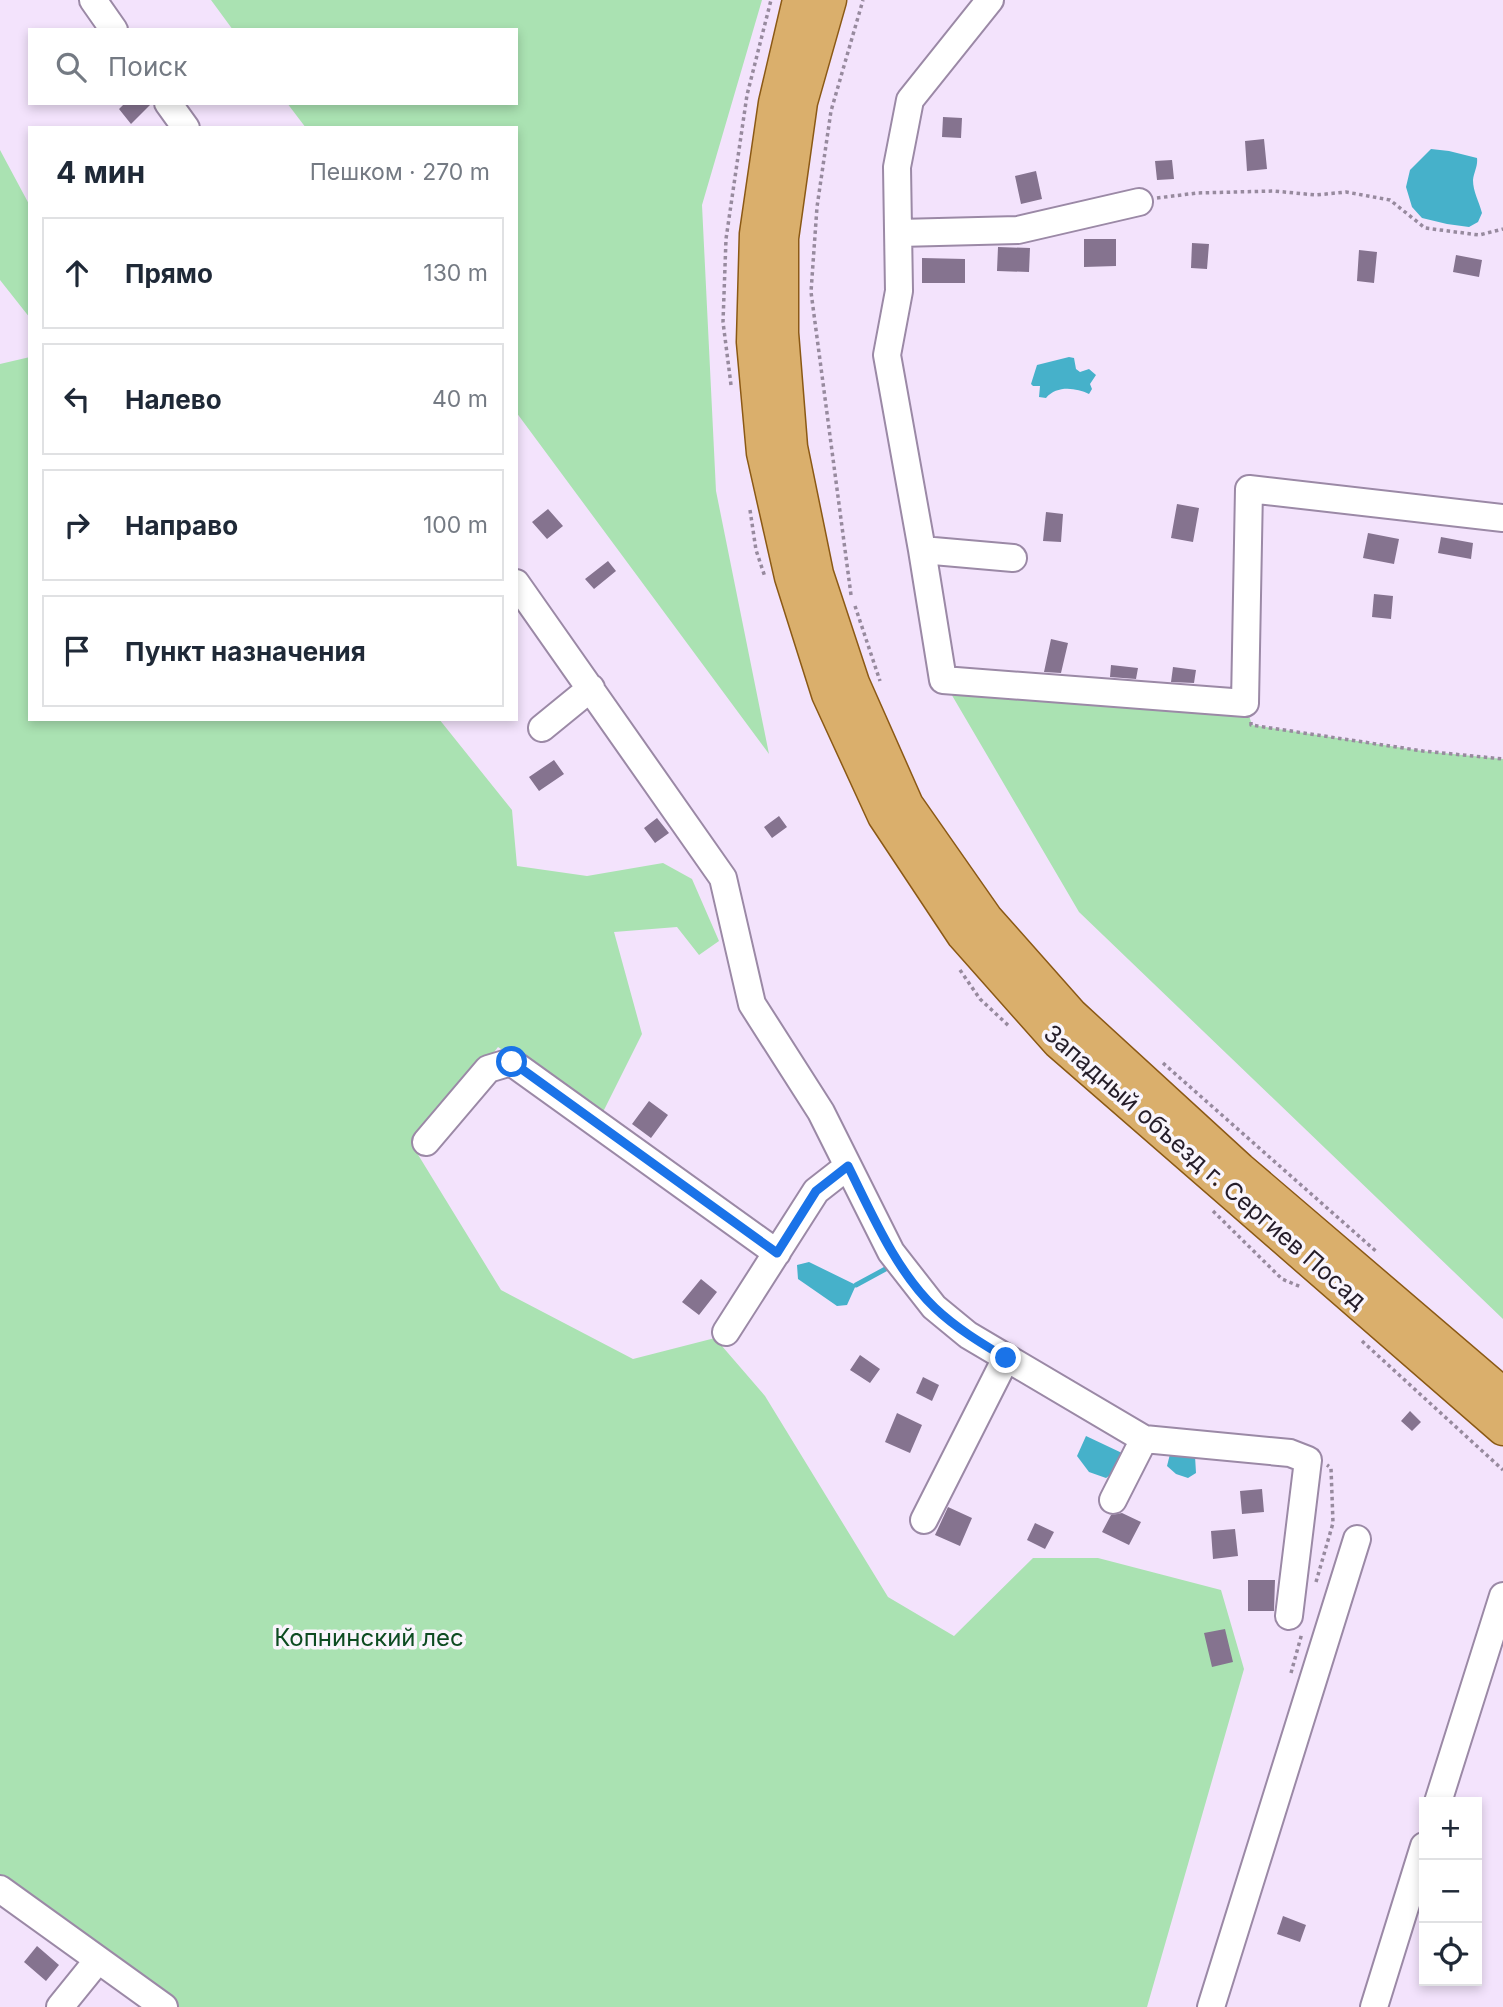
<!DOCTYPE html>
<html lang="ru">
<meta charset="utf-8">
<style>
body{margin:0;font-family:Inter,sans-serif;background:#f2f2f3;color:#1f2937}
.controls{position:absolute;right:21px;bottom:21px;display:grid;overflow:hidden;border-radius:0px;box-shadow:0 4px 10px #0003}
.controls button{width:63px;height:63px;display:grid;place-items:center;padding:0;border:0;border-bottom:2px solid #e0e1e3;background:#fff;color:#1f2937;font:35px sans-serif}
.stop{position:absolute;width:21px;height:21px;margin:-16px;border:5px solid #1a73e8;border-radius:50%;background:#fff}
.stop.end{background:#1a73e8;border-color:#fff;box-shadow:0 2px 7px #0008}
.list{margin:0;padding:0;list-style:none}
h2{display:flex;justify-content:space-between;align-items:center;height:91px;margin:0;padding:0 28px;font-size:30px}
h2 small{font-size:23px;font-weight:400;color:#747a83}
.list li{display:grid;grid-template-columns:46px 1fr auto;gap:21px;align-items:center;box-sizing:border-box;height:112px;margin:0 14px 14px;padding:0 14px;border:2px solid #e0e1e3;border-radius:0px}
.list b{display:block;font-size:26px;white-space:nowrap}
.list em{font-size:23px;font-style:normal;color:#747a83}
.icon{flex:none;width:38px;height:38px;fill:none;stroke:currentColor;stroke-width:2;stroke-linecap:round;stroke-linejoin:round}
.map{position:relative;flex:none;width:1503px;height:2007px;overflow:hidden}
.search{position:absolute;background:#fff;box-shadow:0 4px 10px #0003;left:28px;top:28px;width:490px;height:77px;display:flex;align-items:center;gap:18px;box-sizing:border-box;padding:0 24px;border-radius:0px;color:#747a83;font-size:26px}
.panel{position:absolute;background:#fff;box-shadow:0 4px 10px #0003;left:28px;top:126px;width:490px;height:595px;border-radius:0px}
.map>svg:first-child{display:block}
.green{fill:#aae2b2}
.water{fill:#46b1ca}
.lines{fill:none;stroke-linecap:round;stroke-linejoin:round}
.stream{stroke:#46b1ca;stroke-width:5}
.building{fill:#85738f}
.minor-casing{stroke:#9b89a6;stroke-width:30}
.major-casing{stroke:#8b5915;stroke-width:35}
.path{stroke:#978a9e;stroke-width:3.5;stroke-dasharray:3.5 3.5;stroke-linecap:butt}
.minor{stroke:#fff;stroke-width:26}
.major{stroke:#daaf6c;stroke-width:32}
.route{stroke:#1a73e8;stroke-width:9}
.labels{text-anchor:middle;stroke-width:7;stroke-linejoin:round;paint-order:stroke}
.street-label{font-size:24px;fill:#251d29;stroke:#f9f5fc}
.park-label{font-size:24px;fill:#0d4c21;stroke:#f9f5fc}
</style>
<div class="map">
<svg width="1503" height="2007" viewBox="0 0 1503 2007">
<rect width="100%" height="100%" fill="#f3e3fc"/>
<path class="green" d="M211,0H762L702,205L716,491L769,754L516,412V128H306L287,103H516V30H233Z
M0,150L30,206V318L0,280Z
M30,357V719H439L512,810L517,866L587,876L663,863L692,879L719,941L699,955L677,927L614,932L642,1034L601,1116L498,1047L417,1153L501,1290L633,1359L715,1338L765,1396L888,1597L954,1636L1033,1558H1098L1221,1590L1244,1669L1147,2007H172L0,1880V364Z
M943,680L1245,703L1252,725L1423,751L1503,759V1319L1079,912Z"/>
<path class="water" d="M1431,149L1449,151L1477,158C1478,166 1474,172 1473,180C1473,192 1479,201 1482,213L1478,222L1469,227L1447,224L1422,218L1412,207L1406,187L1410,170Z
M1069,357L1074,358L1076,369L1080,372L1089,369L1096,375L1090,384L1092,389L1089,394C1076,388 1057,385 1046,398L1039,397L1040,386H1033L1031,384L1037,365Z
M809,1262L856,1285L847,1305L837,1306L798,1279L797,1265Z
M1086,1436L1122,1453L1113,1473L1106,1478L1089,1472L1077,1456Z
M1170,1454L1195,1456L1196,1473L1188,1478L1176,1474L1167,1466Z"/>
<g class="lines">
<path class="stream" d="M856,1285L891,1266"/>
</g>
<path class="building" d="M125,103H152L131,124L119,109Z
M943,117L962,118L961,138L942,137Z
M1264,139L1267,169L1247,171L1245,141Z
M1172,160L1174,179L1157,180L1155,161Z
M1036,171L1042,199L1021,204L1015,176Z
M1084,239H1116V266L1084,267Z
M1192,243L1209,244L1207,269L1191,268Z
M998,247L1030,248L1029,272L997,271Z
M1359,250L1377,252L1374,283L1357,281Z
M1456,255L1482,260L1479,277L1453,272Z
M922,258L965,259V283H922Z
M1177,504L1199,508L1193,542L1171,538Z
M548,509L563,526L547,539L532,522Z
M1046,512L1063,514L1061,542L1043,541Z
M1368,533L1399,539L1394,564L1363,558Z
M1441,537L1473,543L1471,559L1438,553Z
M608,561L616,571L594,589L585,579Z
M1374,594L1393,596L1391,619L1372,617Z
M1051,639L1068,643L1061,673L1044,672Z
M1111,665L1138,668L1136,679L1110,677Z
M1173,667L1196,670L1194,683L1171,682Z
M554,760L564,774L539,791L529,777Z
M779,816L787,827L772,838L764,827Z
M657,818L669,833L655,843L644,828Z
M649,1101L668,1115L651,1138L632,1124Z
M701,1279L717,1292L699,1315L682,1302Z
M860,1355L880,1369L870,1383L850,1370Z
M923,1377L939,1385L932,1401L916,1393Z
M1410,1411L1421,1422L1412,1431L1401,1421Z
M897,1413L922,1425L910,1453L885,1442Z
M1262,1489L1264,1512L1242,1514L1240,1491Z
M948,1507L972,1518L960,1546L935,1535Z
M1122,1513L1141,1522L1129,1545L1102,1532L1111,1515Z
M1035,1523L1054,1532L1045,1549L1027,1540Z
M1235,1529L1238,1556L1213,1559L1211,1531Z
M1248,1580H1275L1274,1611H1248Z
M1225,1629L1233,1662L1212,1667L1204,1633Z
M1283,1916L1306,1925L1300,1942L1277,1934Z
M37,1946L59,1965L46,1981L24,1962Z"/>
<g class="lines">
<g class="minor-casing">
<path id="minor" d="M93,0L114,30
M990,0L910,100L897,167L899,291L887,355L922,550L1013,558
M168,103L186,128
M899,233L1018,230L1139,202
M922,550L943,680L1245,703L1249,489L1503,518
M516,583L723,878L752,1004L821,1112L891,1252L934,1307L968,1335L1144,1439L1290,1453L1308,1460L1289,1616
M542,728L591,688
M426,1142L488,1069L511,1062L777,1253
M726,1332L816,1191L848,1166
M1113,1500L1144,1439
M924,1520L1006,1358
M1438,1802L1503,1596
M0,1889L164,2007
M60,2007L98,1960
M1211,2007L1357,1539
M1374,2007L1424,1846"/>
</g>
<g class="major-casing">
<path id="major" d="M799,0L775,103L756,234L753,342L763,453L791,577L828,694L884,816L963,935L1058,1042L1503,1429
M830,0L801,102L782,238V333L791,447L817,574L853,683L907,805L986,918L1072,1015L1240,1169L1503,1394"/>
</g>
<path class="path" d="M1157,198L1197,193L1274,191L1316,195L1346,192L1390,200L1425,228L1479,235L1503,229
M731,385L723,322L726,239L747,95L771,0
M750,510L756,550L765,577
M851,595L811,292L817,207L831,111L863,0
M855,606L880,681
M1251,722V725L1423,751L1503,759
M960,970L980,999L1010,1027
M1163,1063L1378,1253
M1213,1211L1282,1279L1301,1287
M1362,1341L1503,1470
M1316,1582L1333,1523L1331,1468L1327,1465
M1291,1673L1302,1633"/>
<use href="#minor" class="minor"/>
<use href="#major" class="major"/>
</g>
<g class="lines">
<path class="route" d="M512,1062L777,1253L816,1191L848,1166C872,1214 896,1271 935,1308C956,1328 981,1343 1006,1358"/>
</g>
<g class="labels">
<g class="street-label">
<text transform="translate(1205 1167) rotate(41)" y="8">Западный объезд г. Сергиев Посад</text>
</g>
<g class="park-label">
<text x="369" y="1646">Копнинский лес</text>
</g>
</g>
</svg>
<div class="controls">
<button>+</button>
<button>−</button>
<button><svg class="icon" aria-label="locate" viewBox="0 0 24 24"><circle cx="12" cy="12" r="6"/><path d="M12 2v4M12 18v4M2 12h4M18 12h4"/></svg></button>
</div>
<div class="stop" style="left:512px;top:1062px"></div>
<div class="stop end" style="left:1006px;top:1358px"></div>
<div class="search"><svg class="icon" aria-label="search" viewBox="0 0 24 24"><circle cx="10" cy="10" r="6"/><path d="M15 15l6 6"/></svg>Поиск</div>
<section class="panel">
<h2>4 мин<small>Пешком · 270 m</small></h2>
<ul class="list">
<li><svg class="icon" aria-label="ahead" viewBox="0 0 24 24"><path d="M12 20V5M6 11l6-6 6 6"/></svg><div><b>Прямо</b></div><em>130 m</em></li>
<li><svg class="icon" aria-label="left" viewBox="0 0 24 24"><path d="M17 20v-9H6M10 6l-5 5 5 5"/></svg><div><b>Налево</b></div><em>40 m</em></li>
<li><svg class="icon" aria-label="right" viewBox="0 0 24 24"><path d="M7 20v-9h11M14 6l5 5-5 5"/></svg><div><b>Направо</b></div><em>100 m</em></li>
<li><svg class="icon" aria-label="arrive" viewBox="0 0 24 24"><path d="M6 21V4h12l-3 4 3 4H6"/></svg><div><b>Пункт назначения</b></div></li>
</ul>
</section>
</div>
